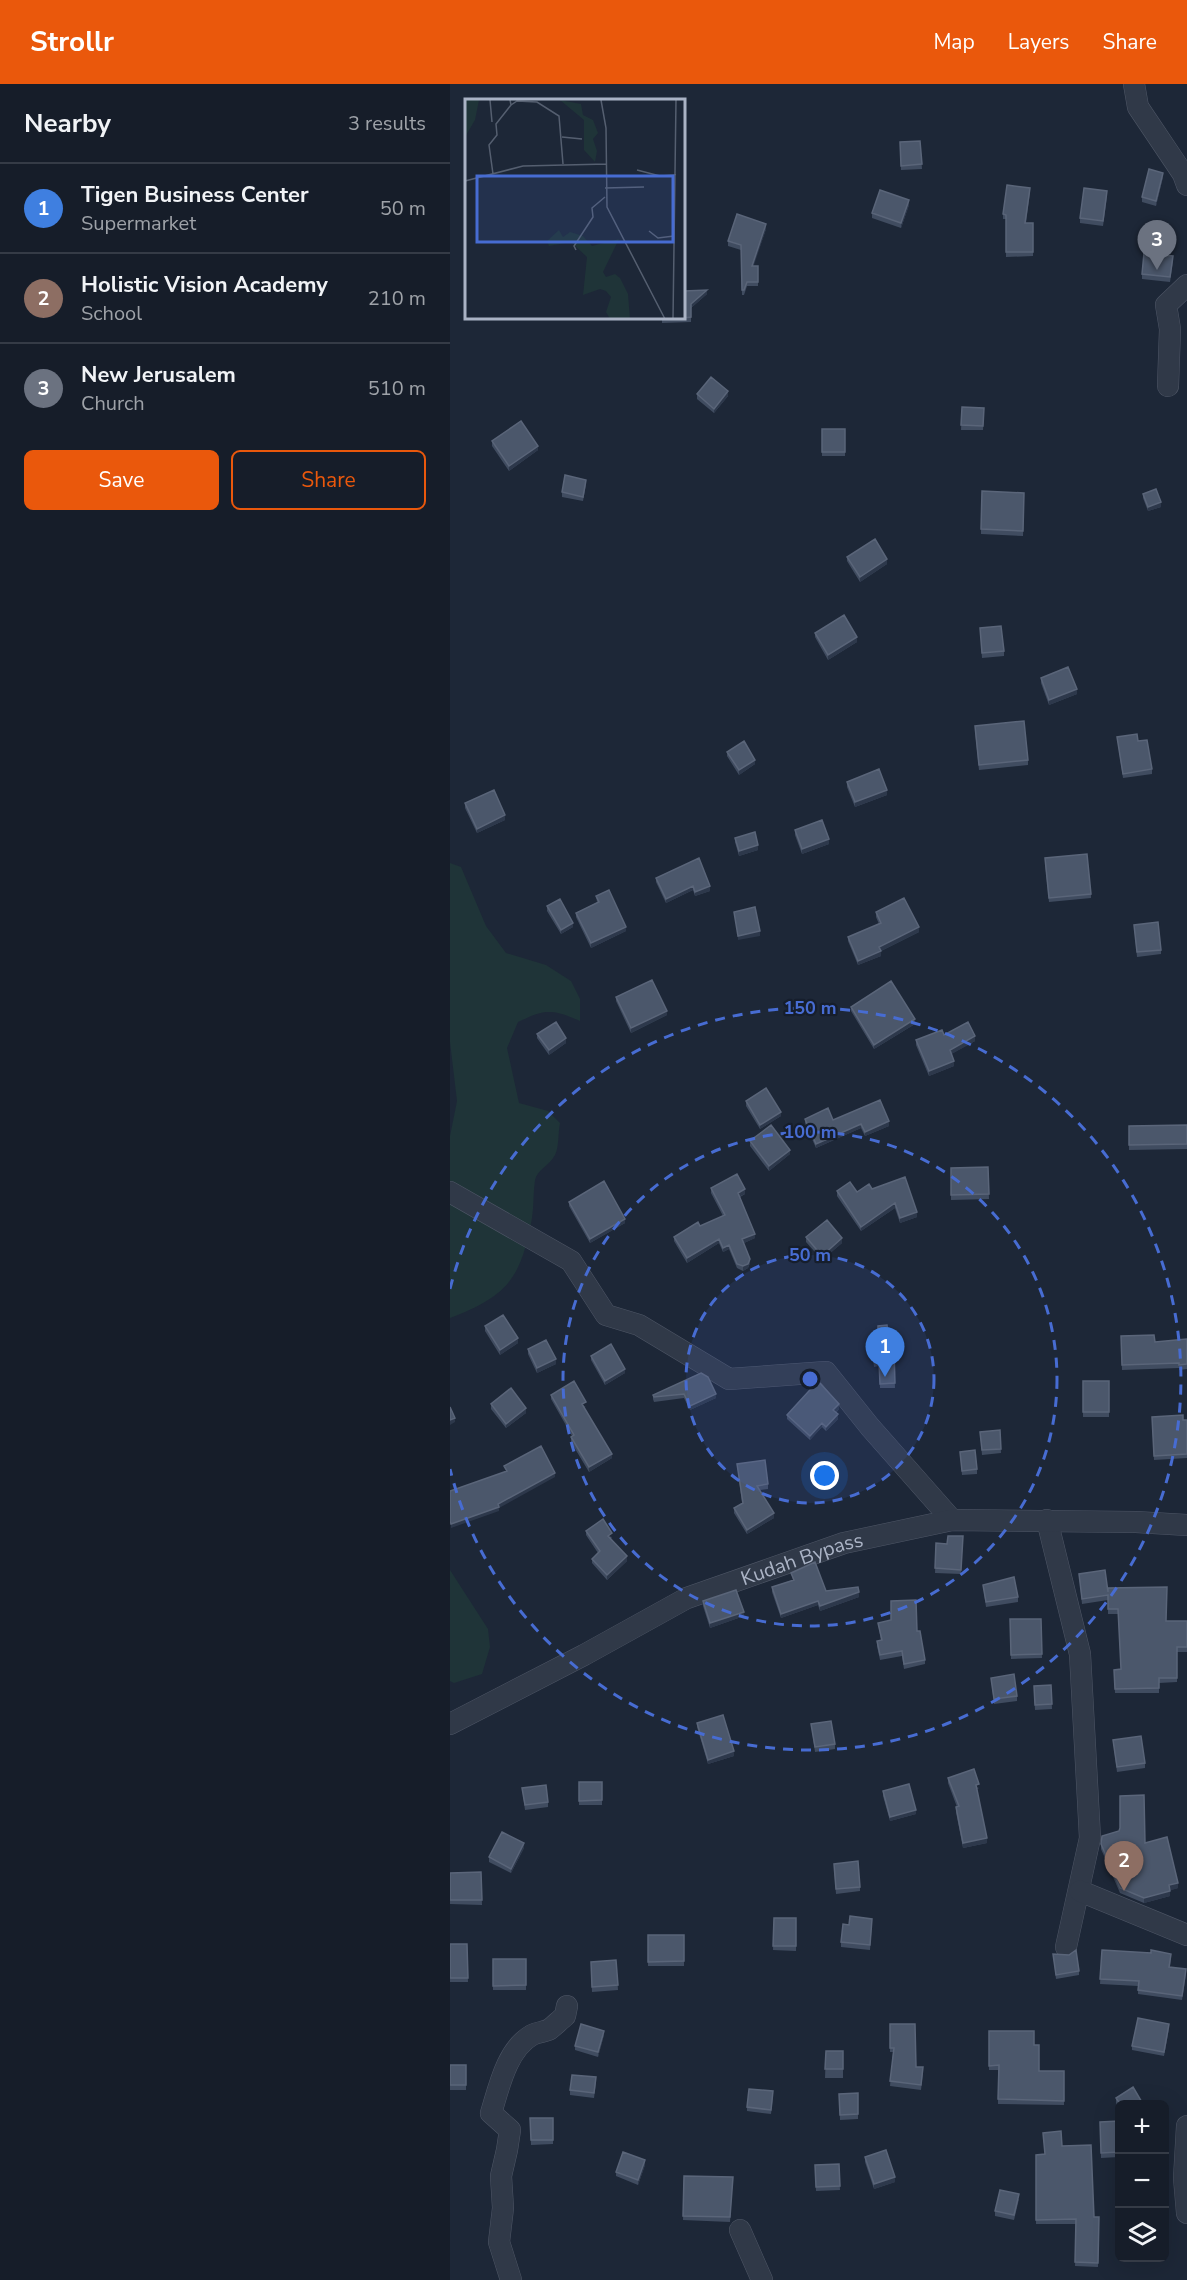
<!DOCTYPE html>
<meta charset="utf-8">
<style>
body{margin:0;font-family:"Nunito Sans",sans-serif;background:#232a35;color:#f1f3f6}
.controls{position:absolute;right:18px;bottom:18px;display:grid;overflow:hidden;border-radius:9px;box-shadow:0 6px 24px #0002}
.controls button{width:54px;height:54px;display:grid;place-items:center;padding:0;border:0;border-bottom:2px solid #353b46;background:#161d29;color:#f1f3f6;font:30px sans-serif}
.you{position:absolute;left:375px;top:1392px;width:21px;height:21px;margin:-15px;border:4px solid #fff;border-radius:50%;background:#1a73e8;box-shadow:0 0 0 9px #1a73e833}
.badge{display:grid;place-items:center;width:39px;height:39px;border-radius:50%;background:#ea580c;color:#fff;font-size:20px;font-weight:700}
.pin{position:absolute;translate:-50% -50px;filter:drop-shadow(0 2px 3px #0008)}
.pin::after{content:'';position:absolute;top:32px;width:21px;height:18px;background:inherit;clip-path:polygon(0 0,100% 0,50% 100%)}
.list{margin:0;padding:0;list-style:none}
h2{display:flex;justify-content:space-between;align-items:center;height:78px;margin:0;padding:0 24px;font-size:26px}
h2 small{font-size:20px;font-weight:400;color:#9ea2a8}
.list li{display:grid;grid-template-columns:39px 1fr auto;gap:18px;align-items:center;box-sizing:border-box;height:90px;padding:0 24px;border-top:2px solid #353b46}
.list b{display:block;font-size:22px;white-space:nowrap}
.list p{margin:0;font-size:20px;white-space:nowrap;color:#9ea2a8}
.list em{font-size:20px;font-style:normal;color:#9ea2a8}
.actions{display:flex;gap:12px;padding:18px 24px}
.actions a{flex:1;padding:14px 0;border:2px solid #ea580c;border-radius:9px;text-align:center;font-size:21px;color:#ea580c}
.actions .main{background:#ea580c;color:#fff}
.icon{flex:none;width:33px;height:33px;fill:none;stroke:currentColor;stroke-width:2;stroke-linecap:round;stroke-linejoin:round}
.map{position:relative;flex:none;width:737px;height:2196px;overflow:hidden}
header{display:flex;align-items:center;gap:36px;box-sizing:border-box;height:84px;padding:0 30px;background:#ea580c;color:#fff}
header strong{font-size:28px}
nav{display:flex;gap:33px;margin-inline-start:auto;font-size:21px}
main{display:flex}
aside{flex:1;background:#161d29}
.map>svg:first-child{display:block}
.green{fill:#1f3438}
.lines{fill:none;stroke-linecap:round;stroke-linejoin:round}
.minor-casing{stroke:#4e5666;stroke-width:22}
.minor{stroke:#303948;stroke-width:21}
.wall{fill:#404c60}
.shaded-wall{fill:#2d384b}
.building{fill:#4b576b;stroke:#5a6579;stroke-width:1.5}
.ring{fill:none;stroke:#476cd2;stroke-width:3;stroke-dasharray:10 8}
.labels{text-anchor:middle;stroke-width:4.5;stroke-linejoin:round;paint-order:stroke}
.street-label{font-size:20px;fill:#aab3c5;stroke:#161e2c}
.inset-road{fill:none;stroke:#555f70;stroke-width:1.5}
.view{fill:#476cd2;fill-opacity:0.15;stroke:#476cd2;stroke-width:3}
.inset-edge{fill:none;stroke:#aab3c5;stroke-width:3}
.centre{fill:#476cd2;stroke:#161e2c;stroke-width:3}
.ring-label{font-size:18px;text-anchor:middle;font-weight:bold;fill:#476cd2;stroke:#161e2c;stroke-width:4.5;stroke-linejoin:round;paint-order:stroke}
</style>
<header>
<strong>Strollr</strong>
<nav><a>Map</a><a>Layers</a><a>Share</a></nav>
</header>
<main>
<aside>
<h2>Nearby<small>3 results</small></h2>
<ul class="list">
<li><span class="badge" style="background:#3f7fe0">1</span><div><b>Tigen Business Center</b><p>Supermarket</p></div><em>50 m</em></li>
<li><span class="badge" style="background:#8d6e63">2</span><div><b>Holistic Vision Academy</b><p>School</p></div><em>210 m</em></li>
<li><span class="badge" style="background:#6b7280">3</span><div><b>New Jerusalem</b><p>Church</p></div><em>510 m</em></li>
</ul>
<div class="actions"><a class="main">Save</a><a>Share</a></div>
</aside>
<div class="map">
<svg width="737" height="2196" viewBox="0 0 737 2196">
<rect width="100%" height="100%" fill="#1d2737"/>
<path class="green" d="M0,779L11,783L36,842L56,869L96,881L121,897L130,915V937C102,925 95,925 68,938L57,964L69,1019L98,1027L110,1039C108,1049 109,1063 105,1071C100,1081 87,1086 85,1096C83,1109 84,1121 82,1134C71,1194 58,1212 0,1234V1052L7,1017L0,958Z
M0,1486L38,1545L40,1563L32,1590L4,1599L0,1597Z"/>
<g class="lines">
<g class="minor-casing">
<g id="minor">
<path d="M684,0L688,23L733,90L737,101"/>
<path d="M718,302L720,245L716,221L737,201"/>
<path d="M0,1108L121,1177L156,1231L189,1241L279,1295L376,1288L420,1343L502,1436"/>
<path d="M597,1436L630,1570L640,1754L616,1863"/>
<path id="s1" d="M0,1640L134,1571L237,1514L394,1459L502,1436L686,1438L737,1441"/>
<path d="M630,1807L737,1851"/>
<path d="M737,2042L734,2094L737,2129"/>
<path d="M290,2146L312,2196"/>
<path d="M61,2196L49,2158L53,2124L51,2092L57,2066L60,2046L41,2029C49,2003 57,1965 82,1951C88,1948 95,1948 100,1945C105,1941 110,1936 115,1932L117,1922"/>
</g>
</g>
<use href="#minor" class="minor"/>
</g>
<path class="wall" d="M470,57L472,85L451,86L450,58Z
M713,93L706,122L692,118V113Z
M580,108L576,139H583V172L556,173V135H553V130Z
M657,112L653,142L630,139V134Z
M459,121L451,144L422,134V129Z
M316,145L303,182H308V202H297L294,211H292L291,166L278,162V157Z
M723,177L720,198L692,195V190Z
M234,207L257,210L241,224V238L212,239V234H234Z
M247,310L278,312L264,329L247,315Z
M512,323L534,324L533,346H511Z
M372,345H395V372H372Z
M42,357L88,366L59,387L42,362Z
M136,400L133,417L112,413V408Z
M574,409L573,452L531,450V445Z
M693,410L711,423L698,427L693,414Z
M397,473L437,480L410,498L397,477Z
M530,544L554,567V572L532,574Z
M365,549L407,558L378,576L365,553Z
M591,594L627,610L599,621L591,599Z
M525,647L578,676V681L529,686Z
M667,653L702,685V690L673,694Z
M277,668L305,680L289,691L277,672Z
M397,698L437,711L405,723L397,703Z
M15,719L55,736L27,749L15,724Z
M345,746L379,760L352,770L345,751Z
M285,754L308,766L289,772L285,758Z
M595,779L641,810V814L599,818Z
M206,794L260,807L245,812L243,806L216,819L206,798Z
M146,812L176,847L141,864L126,833V829L147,818Z
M97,822L123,843L111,850L97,827Z
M426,828L469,848L431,867V872L408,881L398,857V853L429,840L426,833Z
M684,841L711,866V870L687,873Z
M166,913L217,931L181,949L166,917Z
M401,923L465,940L424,965L401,927Z
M87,950L116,959L99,971L87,954Z
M494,951L525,957L501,970L504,982L479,992L466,961V956Z
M296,1017L331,1032L310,1045L296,1022Z
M355,1035L383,1036L439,1042L415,1052L411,1044L366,1064L355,1039Z
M737,1041V1065L679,1066V1042Z
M300,1057L340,1070L319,1087L300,1062Z
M538,1083L539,1115L501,1116V1084Z
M261,1104L295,1110L290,1113L305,1154L294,1159L300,1179L298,1184L293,1187L287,1184L279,1165L273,1168L269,1159L237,1179L224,1157V1153L273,1132L261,1109Z
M422,1105L467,1133L450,1139L445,1124L411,1147L387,1112V1107L407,1108Z
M119,1118L175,1139L140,1159L119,1122Z
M356,1153L392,1159L372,1176L356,1158Z
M35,1242L68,1259L50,1271L35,1247Z
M671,1252L705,1258L737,1255V1285L729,1286V1284L672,1286Z
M421,1258L440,1267H444L445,1304H430L429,1282L424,1283Z
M78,1265L106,1280L87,1289L78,1270Z
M141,1272L175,1289L155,1301L141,1276Z
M633,1297H659V1333H633Z
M266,1310V1314L240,1326L234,1314L204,1318L203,1315V1311Z
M101,1311L136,1323H134L162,1374L139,1388L121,1358V1353L122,1352L101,1315Z
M41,1320L76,1329L56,1344L41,1325Z
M389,1325L386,1329L388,1335L376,1347L372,1343L360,1356L337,1335V1331Z
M702,1333L737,1336V1374L704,1376Z
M550,1346L551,1369L532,1371L530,1348Z
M510,1368L527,1385V1390L512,1391Z
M287,1380L318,1400V1405L310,1406L324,1434L297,1450L284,1429V1424L292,1419Z
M136,1447L162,1453L161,1454L177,1477L157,1496L142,1479V1475L148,1469L136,1451Z
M513,1452L511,1490L485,1489L486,1459L497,1460Z
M341,1489L376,1507L409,1513L370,1527L368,1521L331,1534L322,1508V1503L343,1496Z
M629,1490L658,1508L716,1537H737V1568H727V1598L709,1599V1609H665L664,1586L671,1585L668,1530H658V1516L632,1520Z
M533,1501L568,1513V1518L536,1523Z
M253,1517L294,1532L260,1544L253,1522Z
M560,1535H591L592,1574L561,1575Z
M428,1539L467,1547L475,1576V1580L454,1585L452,1572L430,1576L427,1562V1557H431Z
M541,1594L567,1612V1617L544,1620Z
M601,1601L602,1625L585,1626L584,1602Z
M247,1639L284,1672L258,1680L247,1643Z
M361,1640L385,1660V1665L365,1668Z
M663,1656L695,1679V1684L667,1688Z
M498,1694L529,1704L527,1705L537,1759L513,1764L506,1728V1723H507L498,1699Z
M129,1698H152V1721H129Z
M72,1704L98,1718V1723L75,1726Z
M433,1707L466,1730L440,1737L433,1712Z
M695,1759L728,1804L720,1806V1812L694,1819L670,1809L651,1765V1760Z
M74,1764L61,1789L39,1778V1773Z
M384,1784L410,1803V1807L386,1810Z
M31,1788L32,1821L0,1820V1789Z
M324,1834H346V1867L323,1866Z
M422,1839L420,1866L391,1863V1858L399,1841Z
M198,1851H234V1882H198Z
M0,1860H17L18,1898H0Z
M652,1866L721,1874L720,1883L736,1890L732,1916L688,1910V1902L650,1900Z
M603,1870L629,1887V1891L606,1895Z
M43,1875H76V1906H43Z
M166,1876L168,1906L142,1908L141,1883Z
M440,1940L466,1983L473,1988L471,2006L440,2002L443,1968H440Z
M719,1944L714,1972L682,1966V1962Z
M539,1947L584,1961L589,1987H614V2021L548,2020V1986H539Z
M154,1951L148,1973L125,1966V1962Z
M376,1967H393V1994H375Z
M0,1981H16V2006H0Z
M146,1998L144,2014L120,2011V2006Z
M408,2009V2035L390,2036L389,2010Z
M323,2012L321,2030L297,2027V2023Z
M666,2014L693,2020H669V2025L666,2019Z
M80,2034H103V2060L81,2061Z
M669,2037V2073L651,2074L650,2038Z
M612,2062L644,2133H649L648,2183L625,2182L626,2140H586V2071L594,2070Z
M415,2073L445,2098L424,2105L415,2078Z
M389,2080L390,2106L366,2107L365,2081Z
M195,2081L188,2101L166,2092V2088Z
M234,2092L283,2093L280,2138L233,2136Z
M569,2115L564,2136L545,2132V2127Z"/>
<path class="shaded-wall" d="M713,89V93L706,122V117Z
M459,116V121L451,144V139Z
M316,140V145L302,187V182Z
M257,206V210L241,224V220Z
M278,307V312L264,329V325Z
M88,362V366L59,387V382Z
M711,418V423L698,427V423Z
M437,475V480L410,498V493Z
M407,553V558L378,576V571Z
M627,605V610L599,621V616Z
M305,676V680L289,691V686Z
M437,706V711L405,723V718Z
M55,731V736L27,749V745Z
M379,755V760L352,770V765Z
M308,761V766L289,772V767Z
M243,802V806L216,819V815Z
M260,802V807L245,812V808Z
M123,839V843L111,850V846Z
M176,843V847L141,864V859Z
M469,843V848L429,868V863Z
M310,847V852L288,856V852Z
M431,867V872L408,881V877Z
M217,927V931L181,949V944Z
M465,935V940L424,965V961Z
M525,952V957L500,971V966Z
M116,954V959L99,971V966Z
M504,977V982L479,992V987Z
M331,1028V1032L310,1045V1041Z
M439,1037V1042L415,1052V1048Z
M411,1040V1044L366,1064V1060Z
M340,1066V1070L319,1087V1082Z
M295,1105V1110L288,1113V1109Z
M445,1119V1124L411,1147V1143Z
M467,1128V1133L450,1139V1134Z
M175,1135V1139L140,1159V1155Z
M305,1150V1154L292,1160V1155Z
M392,1154V1159L372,1176V1172Z
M269,1155V1159L237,1179V1174Z
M279,1161V1165L273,1168V1164Z
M300,1175V1179L298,1184L293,1187V1182Z
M68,1254V1259L50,1271V1266Z
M106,1275V1280L87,1289V1284Z
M175,1285V1289L155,1301V1297Z
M266,1310V1314L240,1326V1322Z
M389,1320V1325L383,1331V1326Z
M76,1324V1329L56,1344V1340Z
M388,1330V1335L376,1347V1343Z
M5,1334V1338L0,1341V1336Z
M372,1339V1343L360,1356V1352Z
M162,1370V1374L139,1388V1383Z
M105,1389V1393L49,1424V1427L1,1444V1440L48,1420Z
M324,1429V1434L297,1450V1446Z
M177,1472V1477L157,1496V1491Z
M409,1508V1513L370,1527V1522Z
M368,1517V1521L331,1534V1530Z
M294,1528V1532L260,1544V1539Z
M284,1667V1672L258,1680V1676Z
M466,1726V1730L440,1737V1733Z
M537,1754V1759L513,1764V1759Z
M74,1759V1764L61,1789V1785Z
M728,1799V1804L719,1807V1801Z
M720,1807V1812L694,1819V1814Z
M719,1940V1944L714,1972V1968Z
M154,1947V1951L148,1973V1968Z
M195,2076V2081L188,2101V2096Z
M445,2093V2098L424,2105V2100Z"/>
<path class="building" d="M470,57L472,80L451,82L450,58Z
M699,85L713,89L706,117L692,113Z
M557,101L580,104L575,139H583V168H556V131L553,130Z
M634,104L657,107L653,137L630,134Z
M430,106L459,116L451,139L422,129Z
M287,130L316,140L302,182H308V198H297L294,206H292L291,161L278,157Z
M694,169L723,172L720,193L692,190Z
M257,206L241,220V233L234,234V207Z
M261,293L278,307L264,325L247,310Z
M512,323L534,324L533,342L511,341Z
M71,337L88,362L59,382L42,357Z
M372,345H395V368H372Z
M115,391L136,396L133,413L112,408Z
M706,405L711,418L698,423L693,410Z
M532,407L574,409L573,447L531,445Z
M425,455L437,475L410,493L397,473Z
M394,531L407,553L378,571L365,549Z
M551,542L554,567L532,569L530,544Z
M618,583L627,605L599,616L591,594Z
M574,637L578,676L529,681L525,642Z
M687,650L688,657L697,656L702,685L673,690L667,653Z
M294,657L305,676L289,686L277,668Z
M429,685L437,706L405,718L397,698Z
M44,706L55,731L27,745L15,719Z
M372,736L379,755L352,765L345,746Z
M305,748L308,761L289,767L285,754Z
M637,770L641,810L599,814L595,774Z
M249,774L260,802L245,808L243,802L216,815L206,794Z
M159,806L176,843L141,859L126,829L149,818L146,812Z
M454,814L469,843L429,863L431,867L408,877L398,853L431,839L426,828Z
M110,815L123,839L111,846L97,822Z
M305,823L310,847L288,852L284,828Z
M708,838L711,866L687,868L684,841Z
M202,896L217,927L181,944L166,913Z
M441,897L465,935L424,961L401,923Z
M106,938L116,954L99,966L87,950Z
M518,938L525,952L500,966L504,977L479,987L466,956L492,946L494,951Z
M316,1004L331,1028L310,1041L296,1017Z
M430,1016L439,1037L415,1048L411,1040L366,1060L355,1035L378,1024L383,1036Z
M321,1041L340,1066L319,1082L300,1057Z
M737,1041V1060L679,1061V1042Z
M538,1083L539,1110L501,1111V1084Z
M287,1090L295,1105L288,1109L305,1150L292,1155L300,1175L298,1180L293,1182L287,1180L279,1161L273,1164L269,1155L237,1174L224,1153L248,1138L250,1142L275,1131L261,1104Z
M455,1093L467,1128L450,1134L445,1119L411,1143L387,1107L400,1098L407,1108L419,1100L422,1105Z
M154,1097L175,1135L140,1155L119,1118Z
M377,1136L392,1154L372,1172L356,1153Z
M53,1231L68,1254L50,1266L35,1242Z
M437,1241L440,1267H444L445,1299L430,1300L429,1278H424L421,1258L428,1257V1242Z
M704,1251L705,1258L737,1255V1280L729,1281V1279L672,1281L671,1252Z
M96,1256L106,1275L87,1284L78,1265Z
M161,1260L175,1285L155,1297L141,1272Z
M251,1289L258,1293L266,1310L240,1322L234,1310L204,1313L203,1311Z
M124,1297L136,1318L132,1320L162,1370L139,1383L121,1353L124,1351L101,1311Z
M368,1297L389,1320L383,1326L388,1330L376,1343L372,1339L360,1352L337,1331Z
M633,1297H659V1328H633Z
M61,1304L76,1324L56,1340L41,1320Z
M0,1323L5,1334L0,1336Z
M733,1331V1336H737V1370L704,1372L702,1333Z
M550,1346L551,1365L532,1366L530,1348Z
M91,1362L105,1389L48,1420L49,1423L1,1440L0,1437V1407L57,1387L54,1382Z
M525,1366L527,1385L512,1387L510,1368Z
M315,1376L318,1400L307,1402L324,1429L297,1446L284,1424L293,1419L287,1380Z
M153,1435L162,1449L158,1452L177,1472L157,1491L142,1475L150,1467L136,1447Z
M498,1452H513L511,1486L485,1484L486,1459L497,1460Z
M365,1478L376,1507L408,1503L409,1508L370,1522L368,1517L331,1530L322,1503L344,1496L341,1489Z
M655,1486L658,1508V1504L717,1503L716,1537H737V1563H727V1594H709V1604L665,1605L664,1586L671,1585L668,1525H658V1511L632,1515L629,1490Z
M564,1493L568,1513L536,1518L533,1501Z
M286,1506L294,1528L260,1539L253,1517Z
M466,1516L467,1547H470L475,1576L454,1580L452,1567L430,1571L427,1557L432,1556L428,1539L441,1536V1517Z
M560,1535H591L592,1570L561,1571Z
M564,1590L567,1612L544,1615L541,1594Z
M601,1601L602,1620L585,1621L584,1602Z
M273,1631L284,1667L258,1676L247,1639Z
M381,1637L385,1660L365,1663L361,1640Z
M691,1652L695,1679L667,1683L663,1656Z
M524,1685L529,1700L526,1701L537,1754L513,1759L506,1723L509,1722L498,1694Z
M129,1698H152V1716L129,1717Z
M459,1700L466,1726L440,1733L433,1707Z
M96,1701L98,1718L75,1721L72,1704Z
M694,1711L695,1759L717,1753L728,1799L719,1801L720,1807L694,1814L670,1804L651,1760L652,1752L669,1747L670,1744V1712Z
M52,1748L74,1759L61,1785L39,1773Z
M408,1777L410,1803L386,1805L384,1780Z
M31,1788L32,1816H0V1789Z
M400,1832L422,1835L420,1861L391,1858L393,1840L399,1841Z
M324,1834H346V1862H323Z
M198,1851H234V1877L198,1878Z
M0,1860H17L18,1894H0Z
M626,1866L629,1887L606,1891L603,1870L619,1871Z
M652,1866L701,1869V1866L721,1870L719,1883L736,1885L732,1912L688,1906L689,1897L650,1895Z
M43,1875H76V1901L43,1902Z
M166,1876L168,1901L142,1903L141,1878Z
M688,1934L719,1940L714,1968L682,1962Z
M131,1940L154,1947L148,1968L125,1962Z
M440,1940H465L466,1983H473L471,2001L440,1997L444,1964H440Z
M539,1947H584V1961H589V1987H614V2017L548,2015L549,1981L539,1982Z
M376,1967H393V1985H375Z
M0,1981H16V2001H0Z
M122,1991L146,1993L144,2009L120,2006Z
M683,2003L693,2020H670L666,2014Z
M299,2005L323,2007L321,2026L297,2023Z
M408,2009V2030L390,2031L389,2010Z
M80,2034H103V2056H81Z
M669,2037V2068L651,2069L650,2038Z
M611,2047L612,2062L641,2061L644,2133H649L648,2179L625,2178L626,2135L586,2136V2071L595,2070L593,2049Z
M436,2066L445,2093L424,2100L415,2073Z
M173,2068L195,2076L188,2096L166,2088Z
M389,2080L390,2102L366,2103L365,2081Z
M234,2092L283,2093L280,2133L233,2132Z
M550,2106L569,2110L564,2131L545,2127Z"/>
<circle cx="360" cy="1295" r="124" fill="#476cd2" fill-opacity=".12"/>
<g class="ring">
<circle cx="360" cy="1295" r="124"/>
<circle cx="360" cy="1295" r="247"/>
<path d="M0 1205A371 371 0 1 1 0 1385"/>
</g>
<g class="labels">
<g class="street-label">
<text dy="7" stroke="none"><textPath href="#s1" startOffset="390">Kudah Bypass</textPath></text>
</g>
</g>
<g transform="translate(15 15)">
<rect width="220" height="220" fill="#1d2737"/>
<path d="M0,1H14L10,21L0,38ZM95,1L116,5L118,16L128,21L133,34L128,40L132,52L130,63L119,51V21ZM94,131L98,138L105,133L118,137L127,147L154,140L138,173L141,178L150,175L155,179L163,195L165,220H145L141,213L146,198L141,192L135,190L118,196L122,158L106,143L84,147L82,142Z" fill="#1f3438"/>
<path class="inset-road" d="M25,1L27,23M136,1L141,29L142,108L200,220M46,6L52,2L72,3L94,17L98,65M97,38L117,40M172,71L195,77L211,76M28,75L24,46L32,36L31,25L46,6L45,1M0,82L58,67L142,65M140,89L179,88M184,132L193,139L209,137M111,151L109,147L128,118L127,109L140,98M208,220L211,1"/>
<path class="view" d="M12,77H208V143H12Z"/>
<rect width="220" height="220" class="inset-edge"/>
</g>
<circle cx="360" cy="1295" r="9" class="centre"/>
<g class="ring-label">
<text x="360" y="930">150 m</text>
<text x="360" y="1054">100 m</text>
<text x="360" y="1177">50 m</text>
</g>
</svg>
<div class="controls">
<button>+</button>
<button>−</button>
<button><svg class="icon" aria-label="layers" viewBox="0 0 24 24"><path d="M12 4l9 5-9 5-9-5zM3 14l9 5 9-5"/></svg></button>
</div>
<div class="you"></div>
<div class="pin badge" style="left:435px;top:1293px;background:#3f7fe0">1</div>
<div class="pin badge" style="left:674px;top:1807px;background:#8d6e63">2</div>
<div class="pin badge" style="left:707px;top:186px;background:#6b7280">3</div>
</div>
</main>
